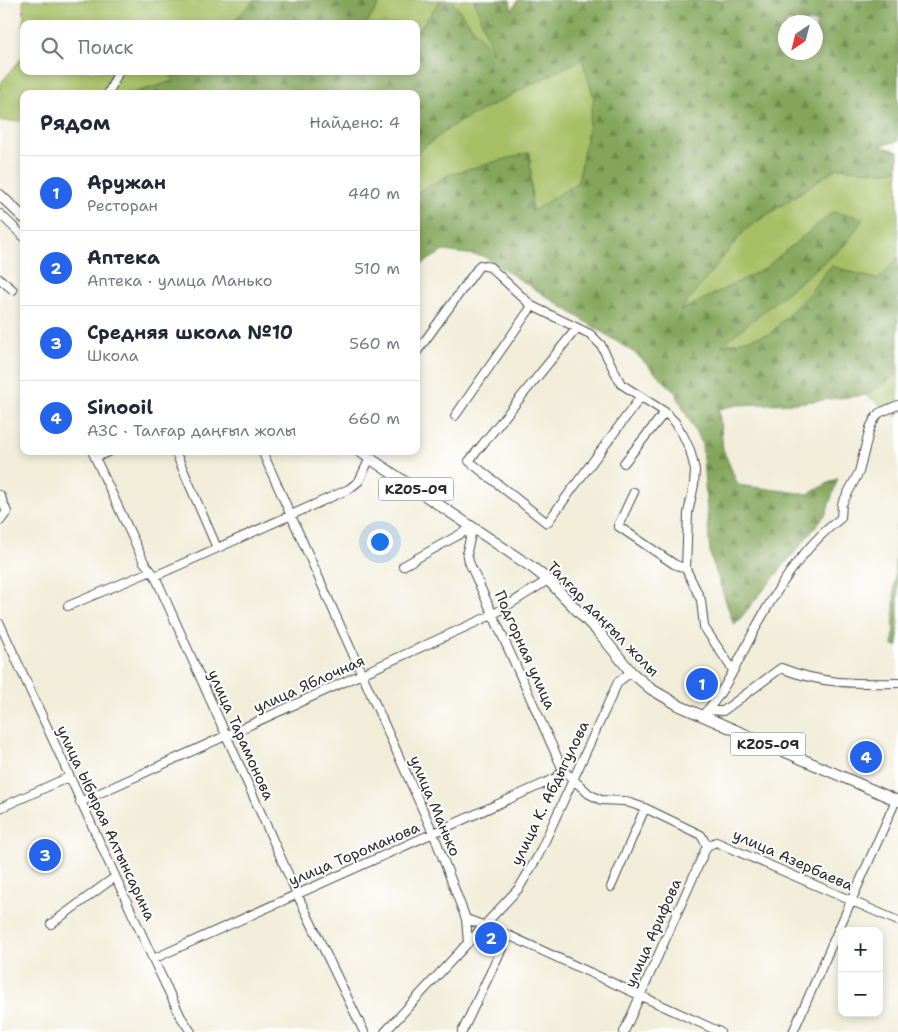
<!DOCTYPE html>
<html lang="ru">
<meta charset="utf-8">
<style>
body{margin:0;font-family:"Shantell Sans",sans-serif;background:#f2f2f3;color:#1f2937}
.controls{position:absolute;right:15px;bottom:15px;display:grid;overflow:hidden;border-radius:10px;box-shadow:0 2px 8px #0003}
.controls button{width:45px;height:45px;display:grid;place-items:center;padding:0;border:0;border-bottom:1px solid #e0e1e3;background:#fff;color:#1f2937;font:25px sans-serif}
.compass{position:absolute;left:778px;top:15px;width:45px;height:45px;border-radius:50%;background:#fff;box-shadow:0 2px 8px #0003;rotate:215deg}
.you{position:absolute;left:379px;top:541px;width:18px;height:18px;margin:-12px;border:4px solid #fff;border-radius:50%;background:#1a73e8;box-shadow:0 0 0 8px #1a73e833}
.badge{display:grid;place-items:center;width:32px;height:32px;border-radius:50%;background:#2563eb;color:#fff;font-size:16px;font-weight:700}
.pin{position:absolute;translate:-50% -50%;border:2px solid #fff;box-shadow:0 1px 5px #0006}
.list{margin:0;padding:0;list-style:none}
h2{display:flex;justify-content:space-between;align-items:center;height:65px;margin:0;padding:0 20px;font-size:21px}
h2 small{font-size:16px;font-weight:400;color:#747a83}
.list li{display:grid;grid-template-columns:32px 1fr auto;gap:15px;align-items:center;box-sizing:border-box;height:75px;padding:0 20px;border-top:1px solid #e0e1e3}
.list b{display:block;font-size:19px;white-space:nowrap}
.list p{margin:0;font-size:16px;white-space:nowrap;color:#747a83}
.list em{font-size:16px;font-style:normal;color:#747a83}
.icon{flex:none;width:28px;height:28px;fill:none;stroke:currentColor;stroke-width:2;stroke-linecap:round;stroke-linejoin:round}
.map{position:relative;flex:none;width:898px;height:1032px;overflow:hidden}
.search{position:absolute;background:#fff;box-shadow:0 2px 8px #0003;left:20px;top:20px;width:400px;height:55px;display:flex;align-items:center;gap:12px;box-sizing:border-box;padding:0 18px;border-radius:10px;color:#747a83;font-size:19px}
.panel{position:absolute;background:#fff;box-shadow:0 2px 8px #0003;left:20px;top:90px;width:400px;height:365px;border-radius:10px}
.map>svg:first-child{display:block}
.green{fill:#a6bf65;stroke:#687548}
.forest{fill:url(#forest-firs);stroke:#586842;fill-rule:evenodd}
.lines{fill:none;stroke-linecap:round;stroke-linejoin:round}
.minor-casing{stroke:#494845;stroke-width:10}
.major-casing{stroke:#494845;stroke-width:12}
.minor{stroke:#fff;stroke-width:8}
.major{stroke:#fff;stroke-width:10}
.labels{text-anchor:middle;stroke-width:4;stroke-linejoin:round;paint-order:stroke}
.shield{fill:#fff;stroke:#6b6b6b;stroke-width:1}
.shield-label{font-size:14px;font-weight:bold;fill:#2b2b2b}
.street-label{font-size:15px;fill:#2b2b2b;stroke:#fff}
</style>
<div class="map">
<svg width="898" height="1032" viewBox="0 0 898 1032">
<defs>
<pattern id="forest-firs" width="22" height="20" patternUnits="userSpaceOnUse" patternTransform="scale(1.25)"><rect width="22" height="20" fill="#84a65a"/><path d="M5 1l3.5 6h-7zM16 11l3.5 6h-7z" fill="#6c874b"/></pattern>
</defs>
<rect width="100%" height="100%" fill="#fff"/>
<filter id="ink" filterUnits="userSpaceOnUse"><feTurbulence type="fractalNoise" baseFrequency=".02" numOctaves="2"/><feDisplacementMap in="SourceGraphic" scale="10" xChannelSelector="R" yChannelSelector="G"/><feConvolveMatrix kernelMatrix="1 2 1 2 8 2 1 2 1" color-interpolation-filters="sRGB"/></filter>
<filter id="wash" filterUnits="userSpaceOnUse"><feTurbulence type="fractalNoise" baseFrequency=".0096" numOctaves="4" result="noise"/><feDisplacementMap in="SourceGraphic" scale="20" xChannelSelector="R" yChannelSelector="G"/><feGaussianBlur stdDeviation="1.12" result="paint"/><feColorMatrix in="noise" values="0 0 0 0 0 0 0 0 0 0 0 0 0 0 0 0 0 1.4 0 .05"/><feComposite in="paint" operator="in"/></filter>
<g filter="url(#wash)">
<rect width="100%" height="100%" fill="#f1edd9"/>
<path class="green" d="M23,0H254L231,24H24V30Z
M382,0H441L416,33V24H366Z
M451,0H474L494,55Z
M24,55V71H168L173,81L131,94H24V121H0V84Z
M582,58L594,98L578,182L532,212L530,152L416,193V153L455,124Z
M837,168L885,172L898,169V257L879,280L831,266L810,292L770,334L720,346L845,245L833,212L764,269L679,312L746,229Z
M898,374V417L866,395Z"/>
<path class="forest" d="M254,0H382L366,24H231Z
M441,0H451L493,53L474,0H510L512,10L518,0H898V141L879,146L898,151V169L885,172L837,168L746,229L680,311L764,269L833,212L864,218L845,245L721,346L770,334L810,292L831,266L878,280L898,257V374L866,395L797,403L737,405L719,409L723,449L738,485L808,494L838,478L826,514L734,626L710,554L702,445L675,392L636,354L483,256L443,251L416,268V193L448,175L530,152L532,212L578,182L594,98L582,59L455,124L416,153V94L133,93L173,81L168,71H416V33ZM816,22V52H786V22Z
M898,525V646H893L896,526Z"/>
</g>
<g filter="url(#ink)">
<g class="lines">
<g class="minor-casing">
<path id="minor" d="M108,94L119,71
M0,214L24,237
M0,279L13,290
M577,328L469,461L547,523L640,398
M416,353L480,265L490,267L532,306
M455,416L532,306L590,334L601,345L621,384L665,412L675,422L683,435L690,450L695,470L694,485L688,513L686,569L701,600L704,627L733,670
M92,451L144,562L155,576L297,894L364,1032
M175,451L217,548
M262,451L434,835L466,919L497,930L720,1032
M95,458L110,451
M624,463L665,412
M634,492L618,526L674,564L686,569
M0,495L7,512L0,521
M473,527L467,551L469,562L563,770L589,794L601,800L624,801L645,808L701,835L707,846L716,842L898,921
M403,566L473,527
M155,576L349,489L359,481L370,458
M68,606L149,572
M0,624L153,959L181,1017L191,1032
M707,710L723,711L781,668C821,684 856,684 898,683
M703,715C727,690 743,650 760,620C780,584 807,543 841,518L842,504L859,472L870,428L874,420L879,413L898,405
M80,802L494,614L548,580
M0,808L69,777
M611,887L645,808
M466,919L468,943
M51,924L115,877
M153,959L556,778L563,770
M385,1032L519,888L538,856L618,682L631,672
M462,1032L508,936
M624,1032L707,846
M793,1032L896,800"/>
</g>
<g class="major-casing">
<path id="major" d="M0,195L24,218
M359,451L533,568L548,580L601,635L631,672L651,689L680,706L898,801"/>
</g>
<use href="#minor" class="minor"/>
<use href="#major" class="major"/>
</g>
</g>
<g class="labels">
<g class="shield">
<rect x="378.5" y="477.5" width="75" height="23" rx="4"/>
<rect x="730.5" y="732.5" width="75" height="23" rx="4"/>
</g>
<g class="shield-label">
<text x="416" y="494">KZ05-09</text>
<text x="768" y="749">KZ05-09</text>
</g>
<g class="street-label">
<text transform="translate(603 619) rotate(46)" y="5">Талғар даңғыл жолы</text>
<text transform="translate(525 650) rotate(66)" y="5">Подгорная улица</text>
<text transform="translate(309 684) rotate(-24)" y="5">улица Яблочная</text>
<text transform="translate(241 735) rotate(66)" y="5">улица Тарамонова</text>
<text transform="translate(550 793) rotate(-64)" y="5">улица К. Абдыгулова</text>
<text transform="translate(435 806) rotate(67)" y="5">улица Манько</text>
<text transform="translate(106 823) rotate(65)" y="5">улица Ыбырая Алтынсарина</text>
<text transform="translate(354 854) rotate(-23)" y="5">улица Тороманова</text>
<text transform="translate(793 860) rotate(24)" y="5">улица Азербаева</text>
<text transform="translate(653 933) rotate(-66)" y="5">улица Арифова</text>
</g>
</g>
</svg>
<div class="controls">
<button>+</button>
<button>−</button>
</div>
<svg class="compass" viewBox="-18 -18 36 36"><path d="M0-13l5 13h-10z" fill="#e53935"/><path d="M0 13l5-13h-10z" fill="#747a83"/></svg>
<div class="you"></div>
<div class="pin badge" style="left:702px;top:684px">1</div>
<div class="pin badge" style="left:491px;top:938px">2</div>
<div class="pin badge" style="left:45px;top:855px">3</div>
<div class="pin badge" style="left:866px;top:757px">4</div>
<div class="search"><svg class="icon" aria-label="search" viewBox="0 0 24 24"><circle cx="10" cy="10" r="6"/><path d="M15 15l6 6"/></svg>Поиск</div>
<section class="panel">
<h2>Рядом<small>Найдено: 4</small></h2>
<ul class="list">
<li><span class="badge">1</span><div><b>Аружан</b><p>Ресторан</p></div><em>440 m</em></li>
<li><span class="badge">2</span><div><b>Аптека</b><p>Аптека · улица Манько</p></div><em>510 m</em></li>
<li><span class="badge">3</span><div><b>Средняя школа №10</b><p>Школа</p></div><em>560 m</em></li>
<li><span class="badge">4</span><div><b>Sinooil</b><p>АЗС · Талғар даңғыл жолы</p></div><em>660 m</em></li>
</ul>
</section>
</div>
